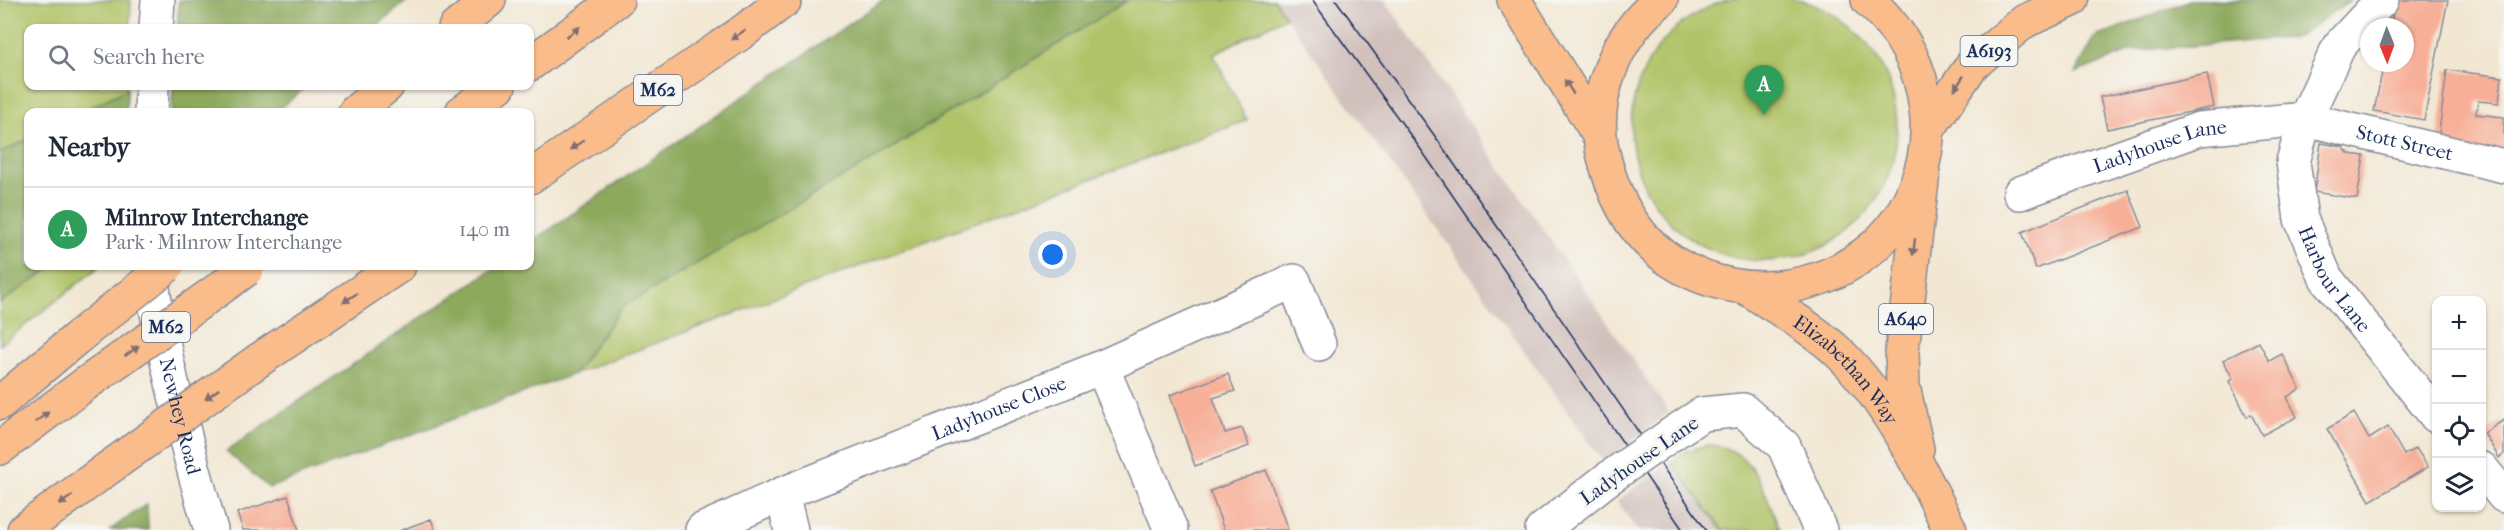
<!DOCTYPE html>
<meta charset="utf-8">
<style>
body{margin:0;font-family:"IM FELL French Canon",serif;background:#f2f2f3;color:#1f2937}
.controls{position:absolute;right:18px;bottom:18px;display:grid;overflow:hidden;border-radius:12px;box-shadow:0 2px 4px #0004}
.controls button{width:54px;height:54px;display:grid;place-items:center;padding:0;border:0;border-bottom:2px solid #e0e1e3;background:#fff;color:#1f2937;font:30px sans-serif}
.compass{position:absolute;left:2360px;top:18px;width:54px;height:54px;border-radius:50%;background:#fff;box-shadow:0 2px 4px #0004;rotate:179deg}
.you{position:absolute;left:1053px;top:255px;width:21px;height:21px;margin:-15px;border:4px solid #fff;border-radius:50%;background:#1a73e8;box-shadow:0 0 0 9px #1a73e833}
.badge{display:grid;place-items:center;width:39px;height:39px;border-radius:50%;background:#b5179e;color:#fff;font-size:20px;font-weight:700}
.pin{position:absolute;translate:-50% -50px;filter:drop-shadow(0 2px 3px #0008)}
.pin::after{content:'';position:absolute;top:32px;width:21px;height:18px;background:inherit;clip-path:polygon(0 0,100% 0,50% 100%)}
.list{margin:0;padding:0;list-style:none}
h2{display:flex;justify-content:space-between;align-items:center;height:78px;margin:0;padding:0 24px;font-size:26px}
h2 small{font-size:20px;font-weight:400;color:#747a83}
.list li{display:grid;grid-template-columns:39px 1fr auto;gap:18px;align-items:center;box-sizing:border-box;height:84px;padding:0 24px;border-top:2px solid #e0e1e3}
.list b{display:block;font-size:22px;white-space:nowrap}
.list p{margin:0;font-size:20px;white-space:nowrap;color:#747a83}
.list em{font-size:20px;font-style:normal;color:#747a83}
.icon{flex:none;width:33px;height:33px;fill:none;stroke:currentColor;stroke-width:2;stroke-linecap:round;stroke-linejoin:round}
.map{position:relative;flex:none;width:2504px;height:530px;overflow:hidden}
.search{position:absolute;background:#fff;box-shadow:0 2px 4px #0004;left:24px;top:24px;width:510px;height:66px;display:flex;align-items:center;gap:15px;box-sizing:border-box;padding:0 21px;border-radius:12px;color:#747a83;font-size:22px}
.panel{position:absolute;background:#fff;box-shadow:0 2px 4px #0004;left:24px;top:108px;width:510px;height:162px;border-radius:12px}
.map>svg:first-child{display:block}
.industrial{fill:#d1c0bc}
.green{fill:#b0c367;stroke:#667962;stroke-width:1.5}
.forest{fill:#8ca95c;stroke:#546c5d;stroke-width:1.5}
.building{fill:#f7af97}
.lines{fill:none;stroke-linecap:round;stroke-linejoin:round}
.minor-casing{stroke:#868b98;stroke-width:36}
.major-casing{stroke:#868b98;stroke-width:36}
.highway-casing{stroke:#868b98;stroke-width:36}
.minor{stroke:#fff;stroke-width:33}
.major{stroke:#fabc8b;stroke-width:33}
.highway{stroke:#fabc8b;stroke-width:33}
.tram{stroke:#1b2f5e;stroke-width:1.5}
.minor-bridge-casing{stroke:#868b98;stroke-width:36;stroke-linecap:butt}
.highway-bridge-casing{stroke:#868b98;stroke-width:36;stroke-linecap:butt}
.minor-bridge{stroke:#fff;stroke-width:33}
.highway-bridge{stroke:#fabc8b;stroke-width:33}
.oneway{fill:#7f6e72}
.labels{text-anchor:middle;stroke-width:6;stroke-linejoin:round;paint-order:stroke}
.shield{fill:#f6f6f2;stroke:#5d6b8a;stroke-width:1.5}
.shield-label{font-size:18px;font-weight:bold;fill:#1b2f5e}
.street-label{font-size:20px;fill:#1b2f5e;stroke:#f6f6f2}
</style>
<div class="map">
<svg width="2504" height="530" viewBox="0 0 2504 530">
<rect width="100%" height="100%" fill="#f6f6f2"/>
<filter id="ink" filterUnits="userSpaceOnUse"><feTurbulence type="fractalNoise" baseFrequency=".0167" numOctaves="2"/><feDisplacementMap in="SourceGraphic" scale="12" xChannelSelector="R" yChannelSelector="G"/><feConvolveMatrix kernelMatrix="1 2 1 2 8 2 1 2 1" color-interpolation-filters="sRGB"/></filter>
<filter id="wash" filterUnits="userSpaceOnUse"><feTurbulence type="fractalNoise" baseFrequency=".008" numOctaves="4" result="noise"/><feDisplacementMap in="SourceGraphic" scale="24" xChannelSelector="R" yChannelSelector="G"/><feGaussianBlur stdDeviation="1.35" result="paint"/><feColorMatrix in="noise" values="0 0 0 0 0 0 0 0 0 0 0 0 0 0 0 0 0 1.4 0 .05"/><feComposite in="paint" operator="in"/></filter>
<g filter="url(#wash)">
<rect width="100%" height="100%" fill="#f2e7d3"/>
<path class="industrial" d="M1274,0H1385L1669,412L1604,463Z
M1686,451L1740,530H1637L1617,501Z"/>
<path class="green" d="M1631 128a133 133 0 1 1 266 0a133 133 0 1 1-266 0Z
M0,0H131L130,28H28V86H127L126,112H28V253L0,274Z
M1128,0H1274L1286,17L1213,54L1247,120L574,374L621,308L879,156Z
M54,266H100L0,345V303Z
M1707,445C1754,445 1765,494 1780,530H1722L1672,463L1686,451Z"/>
<path class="forest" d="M179,0H408L374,28H177Z
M884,0H1128L879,156L621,308L574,374L269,488L226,451L497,266H530V243Z
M2190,0H2350L2298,37L2131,51L2075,73L2095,37Z
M173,86H307L276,112H171Z
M127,89L126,112H81Z
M28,139V266H54L0,303V153Z
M147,504L148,530H110Z"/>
<g id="blocks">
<path class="building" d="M2396,0H2448L2424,120L2374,111L2384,63H2405V27H2390Z
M2447,70L2502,77L2499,103L2478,101L2476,114L2504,117V157L2437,148Z
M2207,74L2214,107L2107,129L2100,97Z
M2321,143L2343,147L2349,154L2364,156L2357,199L2314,192Z
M2128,190L2143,227L2036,269L2022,232Z
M2259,342L2269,361L2282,354L2300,389L2287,397L2297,417L2262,435L2251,414L2247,417L2229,381L2233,379L2223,360Z
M1228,374L1235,391L1213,398L1225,433L1242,428L1249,446L1195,466L1170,395Z
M2354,413L2369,439L2388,427L2404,455L2416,448L2428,467L2370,501L2327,429Z
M2504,420V454L2499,458L2484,433Z
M1266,470L1288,530H1224L1210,491Z
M288,496L299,530H243L237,513Z
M431,519L435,530H401Z"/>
</g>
</g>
<g filter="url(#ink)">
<use href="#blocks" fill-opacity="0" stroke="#868b98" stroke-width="1.5"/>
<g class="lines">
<g class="minor-casing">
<g id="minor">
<path id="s1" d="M2382,0L2339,46L2305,119L2293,162L2301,219L2326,278L2436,416"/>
<path d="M156,28L158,0"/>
<path d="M151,112L152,86"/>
<path id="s2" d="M2020,193L2199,129L2305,119L2504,166"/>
<path id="s3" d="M151,266C152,298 161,329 167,361C180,418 194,474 211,530"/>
<path d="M1102,367L1171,530"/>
<path d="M1672,434L1702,414L1743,410L1784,446L1820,530"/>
<path d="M2482,469L2504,496"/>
<path d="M782,494L791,530"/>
<path id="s4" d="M702,530L782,494L1102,367L1294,281L1319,344"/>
<path d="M1542,530L1606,480"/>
</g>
</g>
<g class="major-casing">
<g id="major">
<path d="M1514,0L1600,137"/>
<path id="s5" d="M1750,290C1778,309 1811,327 1836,350C1883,393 1923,472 1950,530"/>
<path d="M1917,449L1903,386L1902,350L1923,173"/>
</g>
</g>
<g class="highway-casing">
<path id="highway" d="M1661,0C1618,32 1591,96 1602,149C1611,190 1629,230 1664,256C1747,317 1872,288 1913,192C1925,165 1930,138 1926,109C1921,65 1901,29 1868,0
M455,28L489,0
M530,64L617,0
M355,112L387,86
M462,112L499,86
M1929,128L1972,65L2025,21L2072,0
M530,177L741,33L785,0
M259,360L399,266
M0,403L78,337
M0,448L84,385
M24,530L107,469"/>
</g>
<use href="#minor" class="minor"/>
<use href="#major" class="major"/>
<use href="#highway" class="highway"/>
<path class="tram" d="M1312,0L1422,151L1683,530
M1336,0L1437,139L1706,530"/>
<g class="minor-bridge-casing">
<path id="minor-bridge" d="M1606,480L1672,434"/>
</g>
<g class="highway-bridge-casing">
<path id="highway-bridge" d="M78,337L167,266
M84,385L247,269
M107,469L259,360"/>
</g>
<use href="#minor-bridge" class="minor-bridge"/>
<use href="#highway-bridge" class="highway-bridge"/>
</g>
<defs><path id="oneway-solid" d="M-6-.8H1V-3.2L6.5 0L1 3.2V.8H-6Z" transform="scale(1.5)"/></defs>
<g class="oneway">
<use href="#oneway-solid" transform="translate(573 32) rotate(-36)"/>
<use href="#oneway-solid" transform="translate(738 35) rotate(145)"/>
<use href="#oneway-solid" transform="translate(1959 83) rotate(124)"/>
<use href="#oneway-solid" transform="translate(1569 87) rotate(-122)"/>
<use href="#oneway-solid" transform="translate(577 145) rotate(146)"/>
<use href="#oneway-solid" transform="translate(1914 247) rotate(97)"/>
<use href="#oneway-solid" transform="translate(350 298) rotate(146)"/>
<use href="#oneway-solid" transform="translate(132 351) rotate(-36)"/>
<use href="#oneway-solid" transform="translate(212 394) rotate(144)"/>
<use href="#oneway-solid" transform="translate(42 417) rotate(-37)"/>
<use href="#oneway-solid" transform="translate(66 500) rotate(143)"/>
</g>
</g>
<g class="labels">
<g class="shield">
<rect x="1960.5" y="36" width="57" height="30" rx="4.5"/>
<rect x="634" y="75" width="48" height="30" rx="4.5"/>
<rect x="1879" y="304" width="54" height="30" rx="4.5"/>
<rect x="142" y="312" width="48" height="30" rx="4.5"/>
</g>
<g class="shield-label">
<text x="1989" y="57">A6193</text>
<text x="658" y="96">M62</text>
<text x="1906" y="325">A640</text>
<text x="166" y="333">M62</text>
</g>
<g class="street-label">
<text dy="7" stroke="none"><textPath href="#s2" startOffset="399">Stott Street</textPath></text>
<text dy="7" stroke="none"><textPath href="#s2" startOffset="148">Ladyhouse Lane</textPath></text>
<text dy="7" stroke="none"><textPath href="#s1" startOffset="315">Harbour Lane</textPath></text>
<text dy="7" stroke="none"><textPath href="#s5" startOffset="126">Elizabethan Way</textPath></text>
<text dy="7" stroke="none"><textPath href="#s4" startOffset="321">Ladyhouse Close</textPath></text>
<text dy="7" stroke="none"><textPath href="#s3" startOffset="153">Newhey Road</textPath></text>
<text transform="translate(1639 460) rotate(-35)" y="7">Ladyhouse Lane</text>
</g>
</g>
</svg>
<div class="controls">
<button>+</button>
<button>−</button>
<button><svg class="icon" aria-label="locate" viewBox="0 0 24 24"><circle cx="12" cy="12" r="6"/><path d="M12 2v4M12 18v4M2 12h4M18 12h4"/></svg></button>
<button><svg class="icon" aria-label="layers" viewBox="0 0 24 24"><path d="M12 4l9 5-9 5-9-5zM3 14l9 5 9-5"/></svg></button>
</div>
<svg class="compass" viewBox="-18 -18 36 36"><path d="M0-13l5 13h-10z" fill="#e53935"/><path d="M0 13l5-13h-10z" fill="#747a83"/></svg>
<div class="you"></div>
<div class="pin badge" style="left:1764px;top:115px;background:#2e9e5b">A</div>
<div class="search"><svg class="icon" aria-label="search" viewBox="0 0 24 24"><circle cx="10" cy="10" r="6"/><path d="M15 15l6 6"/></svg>Search here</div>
<section class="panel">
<h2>Nearby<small></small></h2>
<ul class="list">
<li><span class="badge" style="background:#2e9e5b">A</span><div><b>Milnrow Interchange</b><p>Park · Milnrow Interchange</p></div><em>140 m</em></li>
</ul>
</section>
</div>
